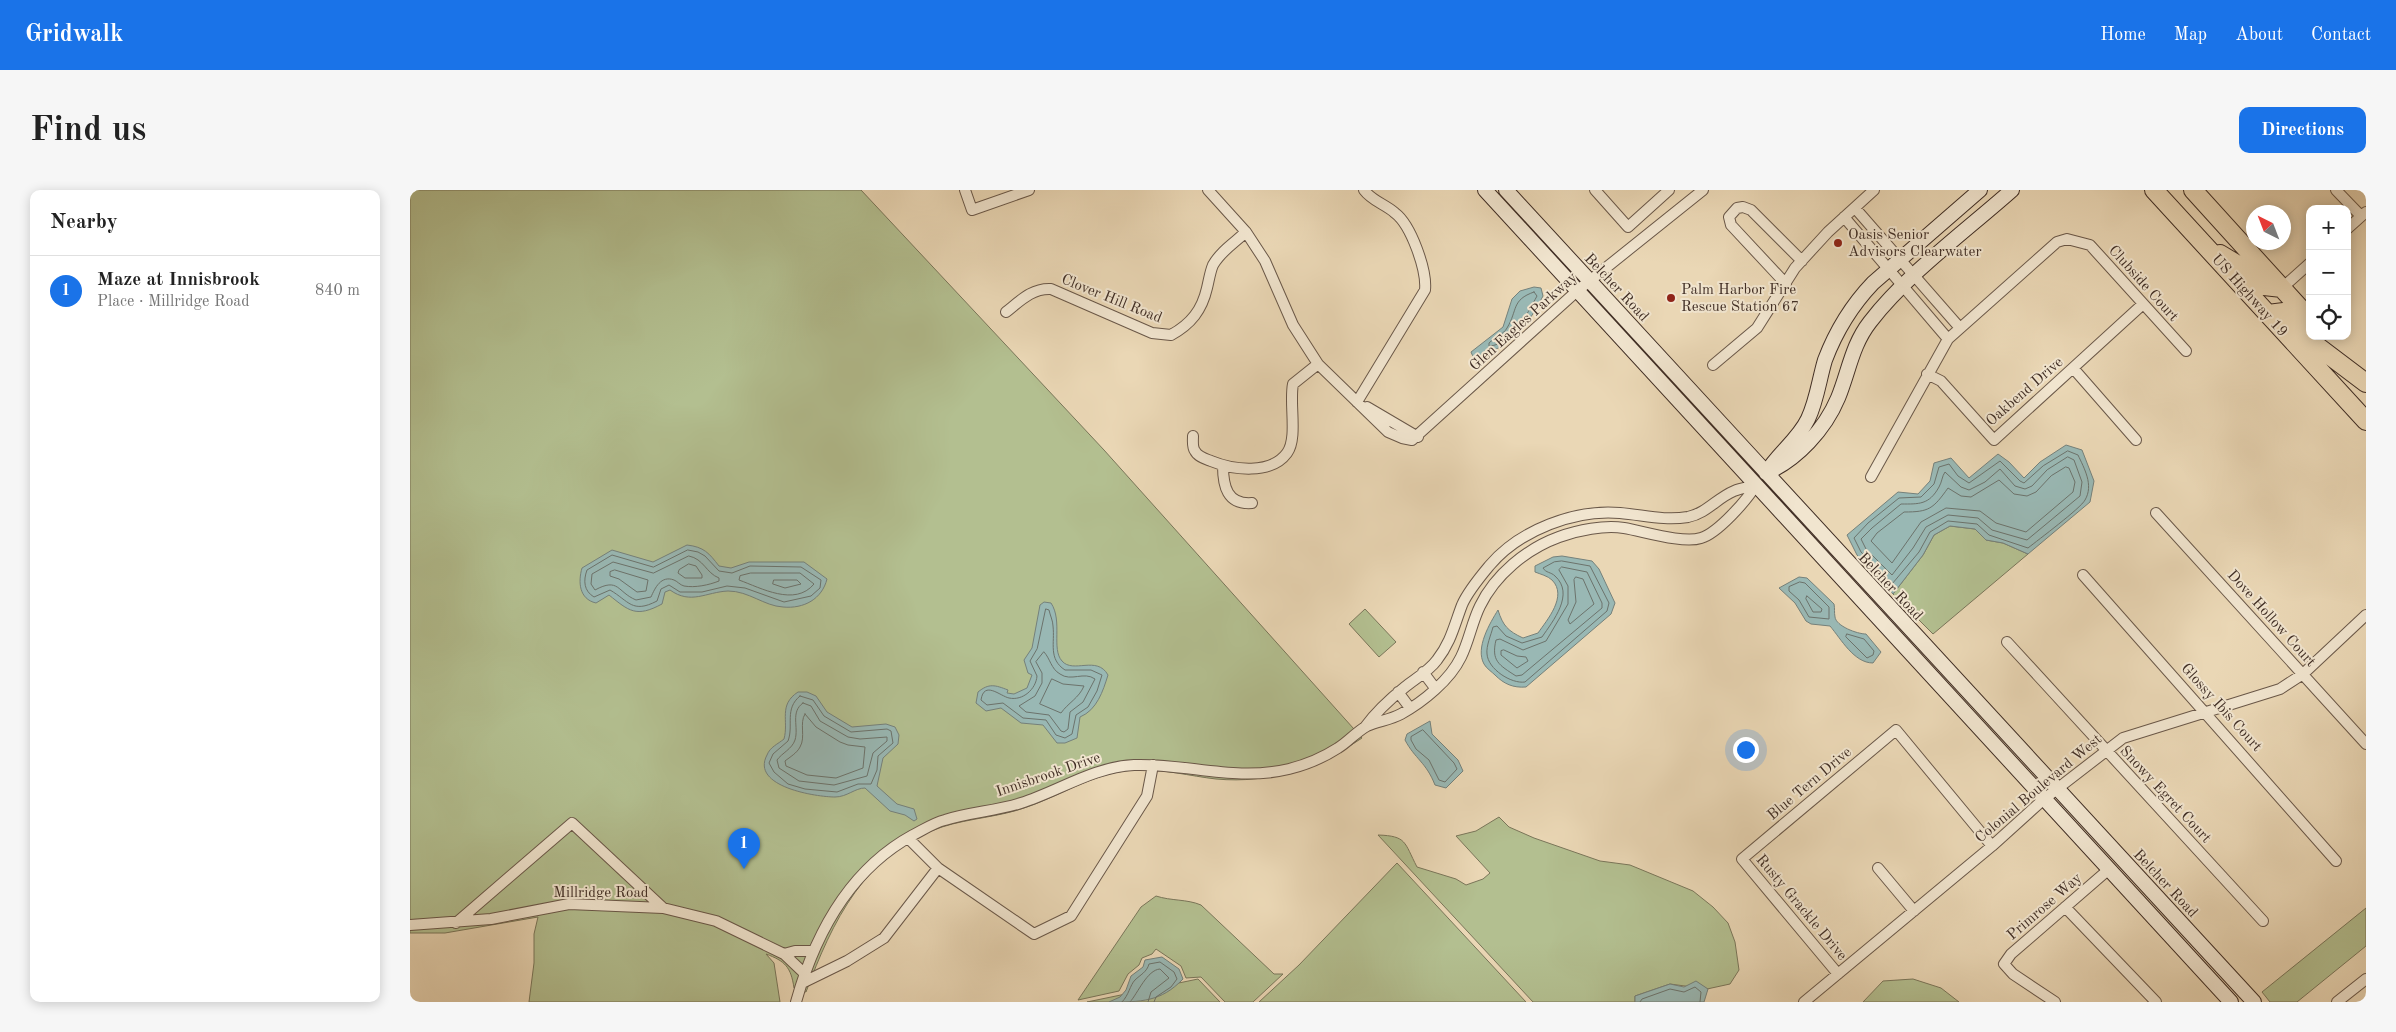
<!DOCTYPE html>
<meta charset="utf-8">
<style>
body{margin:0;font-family:"Old Standard TT",serif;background:#f6f6f6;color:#222}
.controls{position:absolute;right:15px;top:15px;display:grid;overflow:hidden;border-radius:10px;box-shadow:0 2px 12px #0003}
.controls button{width:45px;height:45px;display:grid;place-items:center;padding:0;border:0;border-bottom:1px solid #e0e0e0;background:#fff;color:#222;font:25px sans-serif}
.compass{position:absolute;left:1836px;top:15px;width:45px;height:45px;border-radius:50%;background:#fff;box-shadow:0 2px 12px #0003;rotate:318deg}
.you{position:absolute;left:1335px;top:559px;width:18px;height:18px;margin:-12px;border:4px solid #fff;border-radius:50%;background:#1a73e8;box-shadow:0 0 0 8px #1a73e833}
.badge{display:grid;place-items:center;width:32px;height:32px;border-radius:50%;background:#1a73e8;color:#fff;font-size:16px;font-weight:700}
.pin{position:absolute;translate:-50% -41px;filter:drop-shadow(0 1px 2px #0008)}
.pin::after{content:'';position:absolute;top:26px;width:18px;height:15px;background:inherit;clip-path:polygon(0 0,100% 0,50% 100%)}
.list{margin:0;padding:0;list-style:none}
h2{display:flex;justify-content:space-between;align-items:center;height:65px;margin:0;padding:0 20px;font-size:21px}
h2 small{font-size:16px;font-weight:400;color:#767676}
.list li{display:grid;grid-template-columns:32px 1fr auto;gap:15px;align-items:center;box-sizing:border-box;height:70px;padding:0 20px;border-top:1px solid #e0e0e0}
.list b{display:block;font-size:19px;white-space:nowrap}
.list p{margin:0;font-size:16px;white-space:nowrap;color:#767676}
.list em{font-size:16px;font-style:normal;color:#767676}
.icon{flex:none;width:28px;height:28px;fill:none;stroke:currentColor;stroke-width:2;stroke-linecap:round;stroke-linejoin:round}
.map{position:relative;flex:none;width:1956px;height:812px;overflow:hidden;border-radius:10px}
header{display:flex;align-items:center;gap:30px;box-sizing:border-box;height:70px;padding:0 25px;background:#1a73e8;color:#fff}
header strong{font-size:24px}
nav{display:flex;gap:28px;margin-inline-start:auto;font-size:18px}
.intro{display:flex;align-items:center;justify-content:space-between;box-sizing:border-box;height:120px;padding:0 30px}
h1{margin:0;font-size:35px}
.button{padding:12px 22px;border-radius:10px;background:#1a73e8;color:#fff;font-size:18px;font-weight:700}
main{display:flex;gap:30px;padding:0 30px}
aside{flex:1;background:#fff;border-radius:10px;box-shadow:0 2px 12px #0003}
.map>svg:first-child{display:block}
.green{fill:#b3bf90;stroke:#7a765a}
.water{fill:#99b8b4;stroke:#75817b}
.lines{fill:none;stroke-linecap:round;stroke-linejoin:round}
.shore{stroke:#6c736c;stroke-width:1}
.street-casing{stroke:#6a5849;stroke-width:12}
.secondary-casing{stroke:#402e25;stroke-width:16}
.highway-casing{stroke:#402e25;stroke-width:20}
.street{stroke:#f1e5cf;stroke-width:10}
.secondary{stroke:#f1e5cf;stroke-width:14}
.highway{stroke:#ead7b5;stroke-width:18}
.poi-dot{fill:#8f2418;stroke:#f1e5cf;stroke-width:2}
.labels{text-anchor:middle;stroke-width:4;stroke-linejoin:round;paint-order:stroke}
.poi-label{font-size:15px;fill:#402e25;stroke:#f1e5cf;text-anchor:start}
.street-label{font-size:15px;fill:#402e25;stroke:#f1e5cf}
</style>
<header>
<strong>Gridwalk</strong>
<nav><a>Home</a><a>Map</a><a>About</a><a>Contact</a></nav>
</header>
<div class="intro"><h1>Find us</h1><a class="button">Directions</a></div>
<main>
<aside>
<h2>Nearby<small></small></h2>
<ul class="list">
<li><span class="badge">1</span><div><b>Maze at Innisbrook</b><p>Place · Millridge Road</p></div><em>840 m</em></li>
</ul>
</aside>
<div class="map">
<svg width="1956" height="812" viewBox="0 0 1956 812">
<rect width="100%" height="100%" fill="#ead7b5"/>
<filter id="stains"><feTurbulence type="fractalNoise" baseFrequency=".004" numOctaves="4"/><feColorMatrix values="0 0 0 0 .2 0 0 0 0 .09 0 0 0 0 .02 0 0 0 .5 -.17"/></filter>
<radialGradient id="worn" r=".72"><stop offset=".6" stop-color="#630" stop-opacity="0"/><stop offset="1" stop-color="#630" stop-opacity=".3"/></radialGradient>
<path class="green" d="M0,0H451L694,260L952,548C909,577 860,594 806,589C780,586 754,579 727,580C687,581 654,604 617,617C590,627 560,628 532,637C455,662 422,732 396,802L384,798C381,777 375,771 356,764L364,773L370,812H119L124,773V744L128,727L35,743H0Z
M1540,336L1565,339L1576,350L1593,353L1618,364L1523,444L1483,404L1513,365L1524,345Z
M955,419L986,452L969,467L939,434Z
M1089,627L1099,637L1124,648L1190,671L1220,675L1283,701L1303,717L1318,733L1325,752L1329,780L1320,794L1297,799L1260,794L1225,806V812H1123L968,645C997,646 994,652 1007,677L1046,689L1056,695L1073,689L1080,683L1046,646L1066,641Z
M987,673L1116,812H849L889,775Z
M746,706C761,711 777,709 791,715L864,784H873L843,812H815L791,787L776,788L771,776L746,759L742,764L732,768L729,775L718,784L709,801L668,810L731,717Z
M1956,718V756L1887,812H1860L1852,802Z
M788,789L810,812H677Z
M1503,789L1531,798L1549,812H1453L1473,791Z"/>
<path class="water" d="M1124,97L1131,98L1133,106C1117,138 1099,157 1064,169L1061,162L1093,137L1102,109L1110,101Z
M1656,255L1672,260L1684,291L1680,312L1618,364L1593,353L1576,350L1565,339L1540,336L1524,345L1513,365L1483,404L1447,365L1437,345L1488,302L1508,304L1520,291L1524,273L1541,268L1559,288L1588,264L1599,272L1614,288L1630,272Z
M277,355C294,357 299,363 309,376L321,378L339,372H394L417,389C412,409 394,419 373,417C354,416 339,401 318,401C296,402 281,415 260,400L255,402L252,414C226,428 219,421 199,405L186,413C169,409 168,392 172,378L202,360L243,372Z
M1152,366L1182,371L1189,379L1205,413L1201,424L1116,497C1103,498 1094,494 1085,485C1082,482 1076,478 1074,474C1065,458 1080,433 1088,420C1093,436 1098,441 1113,448L1128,443C1137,430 1158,406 1142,390C1138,386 1130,384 1125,382V376L1143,367Z
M1389,387L1397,388L1424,414C1425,419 1424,422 1425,427C1426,436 1447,444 1456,444L1471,462L1463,473C1444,473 1431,449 1420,436L1401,434L1396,431L1385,413L1369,398Z
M634,412L641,413C653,431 641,459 652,471C663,484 687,465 698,485C693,501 687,520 670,527L667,548L655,553H647L633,535L611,533L591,518L576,521L566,513L568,502C579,493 585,495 598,500L597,503L604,504L617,498L622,485L618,483L614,470L622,458L630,415Z
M388,502H397L406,506L417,522L442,537L476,534L485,537L489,545L488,554L473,568L467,596L487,614L504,619L507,629L504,631L495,625L480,621L455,598C445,598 437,607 425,607C407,607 340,597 357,565C360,557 368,554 374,549C379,531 368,515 388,502Z
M1020,531L1022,544L1048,570L1053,581L1036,598L1025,595C1016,572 1005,569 995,550L997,544Z
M752,767L769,779L773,789C751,812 731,812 699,812L710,807L716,800L721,786L733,777L735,770Z
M1286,791L1298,799L1294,812H1225V806L1260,794L1274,797Z"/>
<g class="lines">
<path class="shore" d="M1124,102L1127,106C1117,124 1102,155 1079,156V153C1084,148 1094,144 1097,138C1108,120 1101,110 1124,102Z
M1658,261L1668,265C1674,278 1684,295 1675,310C1671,318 1628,350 1618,358L1579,345L1567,334L1538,331L1520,342L1509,362L1482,394L1451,362L1444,348L1458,333L1489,308L1511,307L1524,294L1529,277L1539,274L1548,286L1559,293L1590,271L1610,291L1614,293L1633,276Z
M1658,267L1664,270L1672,292L1670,306L1617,350L1582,340L1568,328L1538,325L1516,337L1503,358L1482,385L1456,359L1451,349L1462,338L1491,314C1509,314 1519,315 1529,297C1532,292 1532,286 1535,282L1551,297L1559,300L1575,292L1590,279L1605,296L1615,299L1622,296L1637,280Z
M1656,277L1659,278L1665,292L1663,302L1616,342L1586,333L1570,321L1536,318L1511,332L1482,373L1461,351L1467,343L1494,322C1519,322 1523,319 1538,298L1551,306L1561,307L1589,290L1604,304L1617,306L1626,302L1641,286Z
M278,360L288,362L295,366L309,381L322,383L340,376L391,377L411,390L410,398L401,406L374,412L335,398L317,396L292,402H270L259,395L251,399L247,411C222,424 219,411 200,400L184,407C174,401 173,391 177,380L202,365L243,377Z
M279,366C294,369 296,383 309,388V391C299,395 285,398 274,396C270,395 267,391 264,390C251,385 245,398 241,407L226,410C207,402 209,387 185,400L181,394L182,384L203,372L243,383Z
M1152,371L1180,376L1199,413L1197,421L1115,492C1101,494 1078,479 1077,464C1076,456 1081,445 1083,437L1087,436L1096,446L1112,453L1132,447C1143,431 1165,404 1145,386C1141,382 1136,383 1133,378L1144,372Z
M279,374L286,376L292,385V388H275L268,383L269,380Z
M1152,377L1177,382L1192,413V418L1112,485L1106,486C1089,475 1081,471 1086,450L1090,449L1113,460L1136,451L1158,414V396L1149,380Z
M205,380L238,390L236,401L227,402L209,389L200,386V382Z
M341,383H390L404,394C385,417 351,398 329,390L330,386Z
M1166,387L1173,389L1184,414L1160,434L1158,430L1166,412L1164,390Z
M364,390H387L391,394L375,398L363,394Z
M1390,392L1395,393L1419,417V429L1399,427L1389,410L1379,401V397Z
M1397,406L1412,419L1411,422H1403L1396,409Z
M636,419L639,420C640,425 643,431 643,436C645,453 638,469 655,480H681L692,485L687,501L678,517L666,525L662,544L655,548L646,545L636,530L613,528L593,513L577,515L571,510C574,490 590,506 599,508C613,511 626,499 627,486L620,471L627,459Z
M1437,444L1454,449L1464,461L1463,465L1457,468L1436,447Z
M1094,460L1107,466L1116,467L1118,471L1107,478L1091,465V461Z
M634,462C640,468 641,479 650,484C661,492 674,481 685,489L673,512L660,522L658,539L654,542L651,541L639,525L616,522L609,516L625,506L632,493V483L626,472Z
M642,489L653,494L674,496C669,508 658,513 651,523L630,514Z
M390,506L403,510L414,526L441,542L477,539L481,541L483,553L468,566L467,580L461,594H448L427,602L395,599L378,594L364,582L359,573L363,564L378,551C384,535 374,519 390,506Z
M393,513L401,516L410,531L438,547L450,549L477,547V551L463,563L457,586L424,595L389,591L369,578L367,570C372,563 382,559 385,550C389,537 380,522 393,513Z
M395,524L406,537L430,552L438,555L455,557L453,578L426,588L397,585L376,576L375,571C380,567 387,563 390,557C396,547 389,533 395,524Z
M1013,540L1044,573L1047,579L1035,592L1029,590L1019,570L1006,559L1001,550V547Z
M712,812C719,805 720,795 725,790C730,785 737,782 739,774L750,772L764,782L767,789L761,797L746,807L744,812
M720,812C728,803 737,780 750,779L759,788L741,802L738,812
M1230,812L1232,809L1260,799L1274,802L1285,797L1291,802L1290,812"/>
<g class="street-casing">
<path id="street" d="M555,0L562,20L619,0
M798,0L836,42L855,71L883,135L908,174L978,242L992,248L1002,250L1167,101L1293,0
M1185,0L1218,37L1259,0
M1926,0L1951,26
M1445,18L1550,138
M1434,27L1538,149
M1937,39L1956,22
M1376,94L1321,35L1319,27L1327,18L1333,17L1341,20L1392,71
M1872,98L1900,73
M596,122C610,111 622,98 641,99L742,143L761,145C781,134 792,120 797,98C799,90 800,82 803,75C811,61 824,53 836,42
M1303,175L1347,138L1385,78L1418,42L1464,0
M1663,178L1726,250
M1517,184L1531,191L1584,250L1733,114
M947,212L1015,100C1017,80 1001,35 985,23C975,14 962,11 954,0
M957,217L1008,247
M783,246C783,251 782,257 785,261C788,267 796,269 801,271C823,280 861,285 877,263C888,248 879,213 883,194L908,174
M813,276C813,296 817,315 842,313
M1461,287L1538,149L1647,52L1657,49L1680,55L1776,161
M1746,323L1956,554
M1673,385L1926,671
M1597,452L1853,731
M1013,482L1025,498
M988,502L1000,518
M955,537C966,522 980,509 995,497C1005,489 1019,481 1027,470C1041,452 1044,436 1052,415C1058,401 1070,387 1080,375C1110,340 1165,319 1210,323C1234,325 1254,331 1278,327C1297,323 1307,308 1324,301C1331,298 1339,297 1346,295
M498,648L528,678
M1468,678L1504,721
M1655,717L1746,812
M46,733L162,633L253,718
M0,735L81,729L159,714L253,718L306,731L374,764L395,784
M374,764L385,761H402
M1428,784L1332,669L1486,540L1582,656
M392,793L437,771L474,748L528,678L624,744L661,726L737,606L743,575
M386,812C405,744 439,680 503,645C513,640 523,633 535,630C560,622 586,621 611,613C649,601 683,577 724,575C777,573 825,592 879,579C895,575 914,567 928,558C938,552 946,542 957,536C968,531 980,530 991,524C1013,512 1040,490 1051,467C1059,451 1062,432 1070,416C1085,385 1116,359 1149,347C1168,340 1194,335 1214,338C1233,341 1273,354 1291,348C1308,343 1337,310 1346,295
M1394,812L1582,656L1634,609L1713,548L1870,499L1893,484L1956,425
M1645,812L1603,784L1594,774L1601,764L1698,680
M1927,812L1956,789"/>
</g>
<g class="secondary-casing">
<path id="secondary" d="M1075,0L1821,812
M1096,0L1844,812
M1356,283C1387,270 1415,239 1428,208C1439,181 1442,155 1460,132C1497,84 1557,40 1602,0
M1356,283C1368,263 1388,250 1398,229C1407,210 1409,190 1415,170C1426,141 1442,115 1463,93L1570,0"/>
</g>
<g class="highway-casing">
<path id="highway" d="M1744,0L1956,231
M1783,0L1900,129
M1810,64L1830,76L1854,96L1872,98
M1858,124L1874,122L1907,156L1956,193"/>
</g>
<use href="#street" class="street"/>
<use href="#secondary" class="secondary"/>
<use href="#highway" class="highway"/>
</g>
<g class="poi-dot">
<circle cx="1428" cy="53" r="5"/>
<circle cx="1261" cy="108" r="5"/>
</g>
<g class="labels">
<g class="poi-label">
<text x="1438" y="49">Oasis Senior<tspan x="1438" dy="17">Advisors Clearwater</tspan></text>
<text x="1271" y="104">Palm Harbor Fire<tspan x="1271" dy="17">Rescue Station 67</tspan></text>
</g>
<g class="street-label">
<text transform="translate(1734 93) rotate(48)" y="5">Clubside Court</text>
<text transform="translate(1207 97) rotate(47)" y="5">Belcher Road</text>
<text transform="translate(1840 105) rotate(48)" y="5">US Highway 19</text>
<text transform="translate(702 108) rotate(22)" y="5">Clover Hill Road</text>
<text transform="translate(1113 131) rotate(-42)" y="5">Glen Eagles Parkway</text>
<text transform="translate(1614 201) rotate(-41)" y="5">Oakbend Drive</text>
<text transform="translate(1481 396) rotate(47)" y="5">Belcher Road</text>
<text transform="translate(1862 428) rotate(48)" y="5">Dove Hollow Court</text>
<text transform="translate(1812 517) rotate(48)" y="5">Glossy Ibis Court</text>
<text transform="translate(638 584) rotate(-19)" y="5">Innisbrook Drive</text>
<text transform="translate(1399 593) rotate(-40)" y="5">Blue Tern Drive</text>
<text transform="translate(1628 598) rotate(-40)" y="5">Colonial Boulevard West</text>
<text transform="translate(1756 604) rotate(47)" y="5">Snowy Egret Court</text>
<text transform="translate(1756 693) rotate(47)" y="5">Belcher Road</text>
<text x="191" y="707">Millridge Road</text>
<text transform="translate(1634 716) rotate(-41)" y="5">Primrose Way</text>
<text transform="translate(1392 717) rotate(50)" y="5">Rusty Grackle Drive</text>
</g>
</g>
<rect width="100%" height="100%" filter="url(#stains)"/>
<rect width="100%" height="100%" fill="url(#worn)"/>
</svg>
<div class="controls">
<button>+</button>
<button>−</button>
<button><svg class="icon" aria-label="locate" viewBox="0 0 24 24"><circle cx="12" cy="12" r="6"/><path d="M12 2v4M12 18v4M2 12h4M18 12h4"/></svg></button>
</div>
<svg class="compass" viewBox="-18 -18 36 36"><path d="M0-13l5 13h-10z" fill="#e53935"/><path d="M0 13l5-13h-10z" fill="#767676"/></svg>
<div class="you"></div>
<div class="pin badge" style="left:334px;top:679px">1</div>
</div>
</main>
